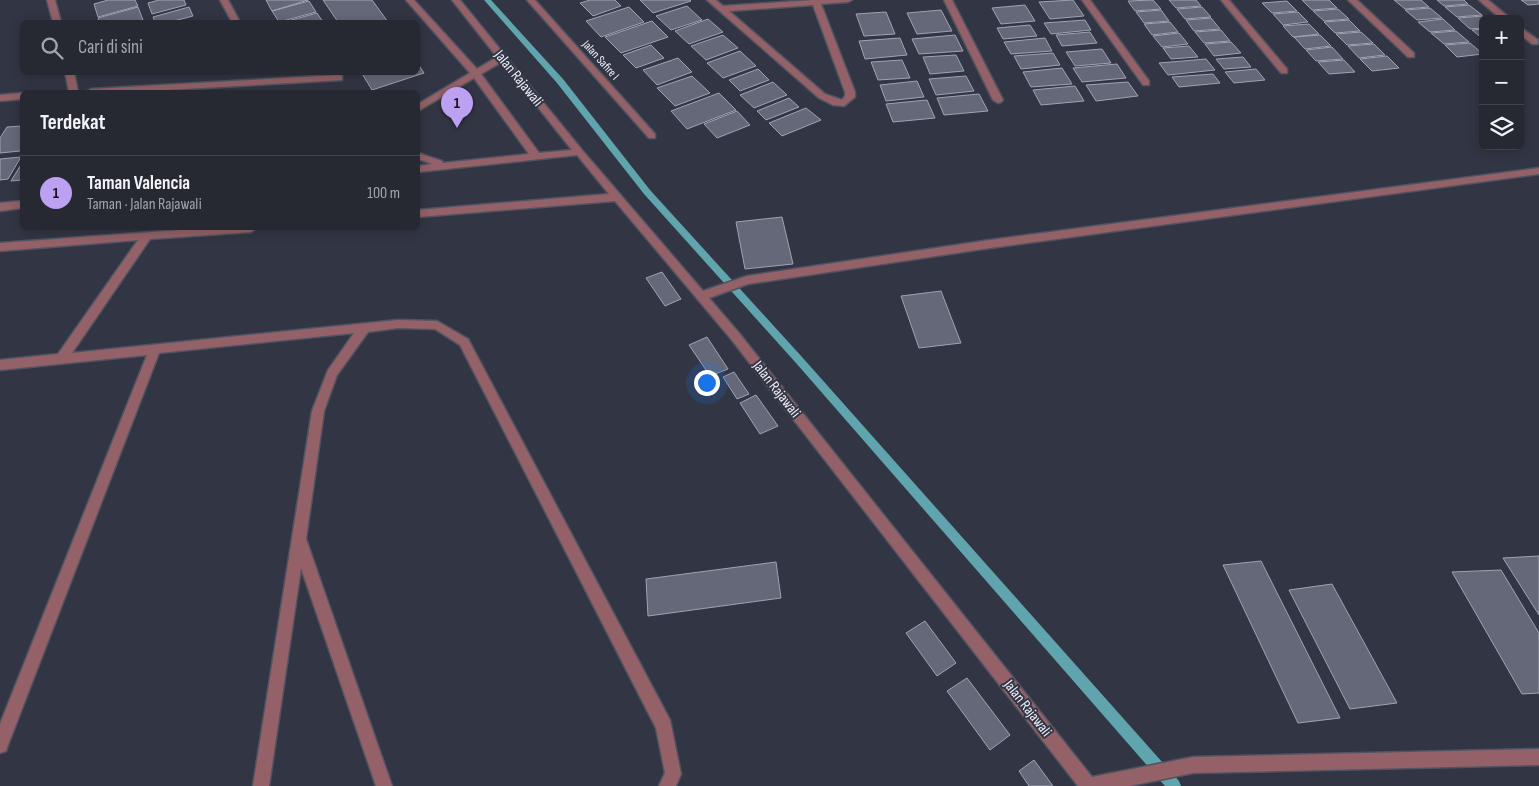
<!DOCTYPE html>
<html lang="id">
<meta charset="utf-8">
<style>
body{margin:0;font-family:"Sofia Sans Condensed",sans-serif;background:#2e303a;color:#f1f3f6}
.controls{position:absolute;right:15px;top:15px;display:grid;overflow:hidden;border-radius:8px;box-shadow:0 2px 12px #0003}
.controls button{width:45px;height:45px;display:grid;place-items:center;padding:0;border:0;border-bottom:1px solid #42444d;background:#262832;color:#f1f3f6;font:25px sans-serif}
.you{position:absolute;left:706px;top:382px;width:18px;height:18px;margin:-12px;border:4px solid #fff;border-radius:50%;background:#1a73e8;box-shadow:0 0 0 8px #1a73e833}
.badge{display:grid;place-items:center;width:32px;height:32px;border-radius:50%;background:#bca0f2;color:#111;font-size:16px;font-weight:700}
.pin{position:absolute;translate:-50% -41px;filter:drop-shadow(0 1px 2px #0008)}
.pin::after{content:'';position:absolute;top:26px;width:18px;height:15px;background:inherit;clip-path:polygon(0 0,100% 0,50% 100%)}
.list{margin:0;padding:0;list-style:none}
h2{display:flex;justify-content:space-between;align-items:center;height:65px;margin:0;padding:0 20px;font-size:21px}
h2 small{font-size:16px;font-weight:400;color:#a4a6ac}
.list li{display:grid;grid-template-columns:32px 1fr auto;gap:15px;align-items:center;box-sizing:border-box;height:75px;padding:0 20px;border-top:1px solid #42444d}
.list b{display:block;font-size:19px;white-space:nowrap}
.list p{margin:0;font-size:16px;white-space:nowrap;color:#a4a6ac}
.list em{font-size:16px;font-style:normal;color:#a4a6ac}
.icon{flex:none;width:28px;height:28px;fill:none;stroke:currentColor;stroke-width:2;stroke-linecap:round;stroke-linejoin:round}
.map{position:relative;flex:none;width:1539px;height:786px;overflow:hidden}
.search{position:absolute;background:#262832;box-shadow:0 2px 12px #0003;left:20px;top:20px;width:400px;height:55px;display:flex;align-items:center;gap:12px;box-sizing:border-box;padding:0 18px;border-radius:8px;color:#a4a6ac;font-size:19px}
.panel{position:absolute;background:#262832;box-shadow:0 2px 12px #0003;left:20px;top:90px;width:400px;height:140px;border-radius:8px}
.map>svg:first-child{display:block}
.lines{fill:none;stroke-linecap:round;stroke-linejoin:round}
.stream{fill:#60a5ae;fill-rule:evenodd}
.building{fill:#656878;stroke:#a0a3b4}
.minor-casing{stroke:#505360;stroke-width:3}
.minor{fill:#936167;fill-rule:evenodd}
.labels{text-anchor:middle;stroke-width:4;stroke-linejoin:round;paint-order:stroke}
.far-street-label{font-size:12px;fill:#edeff8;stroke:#323543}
.street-label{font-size:15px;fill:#edeff8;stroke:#323543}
</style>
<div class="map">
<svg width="1539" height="786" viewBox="0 0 1539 786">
<rect width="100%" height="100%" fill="#323543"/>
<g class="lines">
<path class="stream" d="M484,0H491L563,79L650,190L802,357L1179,781L1181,786H1165L796,363L644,194L557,83Z"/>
</g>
<path class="building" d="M108,0H135L138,6L98,17L94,4Z
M159,0H184L186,5L152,14L148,3Z
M266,0H308L272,11Z
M323,0H372L388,22H338Z
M590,0H615L621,6L593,16L580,3Z
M640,0H690L691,1L653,13Z
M1073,0L1084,16L1050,19L1039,2Z
M1153,0L1161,9L1135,11L1128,1Z
M1169,0H1196L1201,6L1176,8Z
M1302,0H1329L1337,8L1312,10Z
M1394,0H1421L1429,7L1405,9Z
M1437,0H1464L1468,4L1444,6Z
M1521,0H1539V4L1528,5Z
M309,1L316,12L279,22L272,11Z
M1287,1L1297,11L1272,13L1262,3Z
M1025,5L1035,21L1001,24L992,8Z
M1469,5L1482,15L1457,17L1445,7Z
M687,6L702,20L671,30L656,16Z
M138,7L143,20L132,22H99L98,18Z
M189,7L193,16L170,22H155L153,17Z
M629,7L644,22L601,37L586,21Z
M1202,7L1211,17L1185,19L1177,9Z
M1430,8L1442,18L1417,20L1405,10Z
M1338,9L1349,19L1324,21L1313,11Z
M941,10L952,31L917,34L907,13Z
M1161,10L1169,21L1144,23L1136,12Z
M886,12L895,34L864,36L856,14Z
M1298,12L1308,22L1283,25L1273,14Z
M317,13L323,22H284Z
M1483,16L1486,19H1483V28L1470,29L1458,18Z
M1211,18L1220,29L1194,31L1186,20Z
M708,19L723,32L689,44L675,31Z
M1443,19L1455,30L1430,32L1418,22Z
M1085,20L1091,30L1051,34L1044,23Z
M1349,20L1360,31L1335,33L1324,22Z
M652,21L668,37L621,53L605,37Z
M1170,22L1178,32L1152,35L1144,24Z
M1309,24L1319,34L1293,37L1283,26Z
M1030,25L1037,36L1003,39L997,28Z
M1483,29V39L1472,30Z
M1221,30L1230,41L1204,43L1195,32Z
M1456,31L1469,42L1444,44L1431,33Z
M1090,32L1097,43L1062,46L1056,35Z
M1361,32L1373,43L1347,45L1336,34Z
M1179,33L1188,44L1162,47L1153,36Z
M723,35L738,48L706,60L691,46Z
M955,35L963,51L919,54L912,39Z
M1320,35L1331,46L1305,49L1294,37Z
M900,38L907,55L865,59L859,41Z
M1045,38L1052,51L1011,54L1004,42Z
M1231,42L1241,53L1214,56L1205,44Z
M1470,43L1483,54L1457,57L1445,45Z
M1374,44L1385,55L1359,58L1348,46Z
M651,45L664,58L636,68L623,55Z
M1189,46L1198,57L1171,59L1163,48Z
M1332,47L1343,59L1316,61L1306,50Z
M1102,49L1111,63L1075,66L1066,52Z
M740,51L756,66L723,78L707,63Z
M1053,53L1060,65L1021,69L1014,56Z
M956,55L964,71L930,74L923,57Z
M1387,56L1399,68L1372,71L1360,59Z
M1243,57L1251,67L1224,69L1216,59Z
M678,58L692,72L657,85L643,70Z
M1206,59L1215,70L1168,75L1159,63Z
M902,60L910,78L878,80L871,62Z
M1344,60L1355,72L1329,74L1318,62Z
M418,64L424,73L372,90L361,72H418Z
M1117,64L1126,78L1082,82L1073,68Z
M1062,68L1072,84L1031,87L1023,72Z
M758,69L769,80L740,91L729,80Z
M1256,69L1265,80L1234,83L1225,72Z
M1213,74L1220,83L1179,87L1172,77Z
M692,76L710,93L675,106L657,88Z
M966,76L974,91L936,95L929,79Z
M917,81L924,97L886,101L880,85Z
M773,82L787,95L754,108L740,95Z
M1128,82L1138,96L1096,101L1086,85Z
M1075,86L1084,101L1041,105L1033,90Z
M719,93L736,110L687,129L671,111Z
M979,94L988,111L944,115L937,98Z
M789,98L799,107L766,120L757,111Z
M927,100L935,118L893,122L886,104Z
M806,108L821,120L782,136L769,123Z
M737,111L750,125L717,138L704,124Z
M22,126V148L20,151L0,153V138L7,127Z
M21,157L8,179L0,180V159Z
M22,163V180L11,181Z
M782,217L793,264L745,269L736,222Z
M662,272L681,299L665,306L646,278Z
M941,291L961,343L919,348L901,296Z
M707,337L728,369L710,376L689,345Z
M734,372L749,394L737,399L723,377Z
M756,395L778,426L760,434L740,403Z
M1539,556V615L1503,558Z
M1261,561L1340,718L1298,723L1223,565Z
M776,562L781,598L648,616L646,579Z
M1501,570L1539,633V693L1522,694L1452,572Z
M1332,584L1397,703L1350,709L1289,590Z
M925,621L956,663L937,676L906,633Z
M967,678L1010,735L990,750L947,691Z
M1034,760L1053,786H1029L1019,771Z"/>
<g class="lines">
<g class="minor-casing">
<path id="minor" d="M47,0H55L61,22H53Z
M220,0H228L240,22H232Z
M406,0H414L477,69L497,57L452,0H460L582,150L703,291L747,276L990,240L1539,168V174L990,248L748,284L709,298L739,333L1092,777L1193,757L1539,749V765L1193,773L1130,786H1078L731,339L615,201L418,217V210L609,194L577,155L418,172V166L432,164L418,159V153L442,161L443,163L529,154L474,78L418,111V104L470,73ZM502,62L572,150L539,153L481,74Z
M527,0H535L655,134V138H649Z
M707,0H716L723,6L813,0H852L848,2L821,4L855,92V97L844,106L833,105L819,98ZM813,5L845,92V96L842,100L825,94L729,11Z
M944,0H952L1003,100L1001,102L998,103L993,100Z
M1082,0H1090L1149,81V85H1143Z
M1221,0H1229L1287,69V73H1281Z
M1348,0H1357L1414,53V57H1408Z
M1479,0H1488L1511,19H1501Z
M1520,27L1538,40V44H1532L1520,34Z
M65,72H74L78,92H69Z
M339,75L342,76V80L131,92H86L91,89Z
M22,93V99L0,101V95Z
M22,201V208L0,211V203Z
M208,228H256L251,232L150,239L72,353L398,320L437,321L468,339L670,720L681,774L676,786H659L665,773L656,728L460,345L435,329L398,328L368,332L337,375L324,411L306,539L392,786H376L301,568L269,786H253L312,411L328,370L354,333L159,353L8,745L6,751L0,753V724L147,355L0,370V360L58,354L138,240L0,251V243Z"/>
</g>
<use href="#minor" class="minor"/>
</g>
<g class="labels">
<g class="far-street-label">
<text transform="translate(601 60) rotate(48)" y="4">Jalan Safire I</text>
</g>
<g class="street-label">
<text transform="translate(519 78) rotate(51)" y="5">Jalan Rajawali</text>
<text transform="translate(777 389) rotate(52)" y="5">Jalan Rajawali</text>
<text transform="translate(1028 708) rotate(52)" y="5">Jalan Rajawali</text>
</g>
</g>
</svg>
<div class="controls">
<button>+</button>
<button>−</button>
<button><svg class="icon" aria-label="layers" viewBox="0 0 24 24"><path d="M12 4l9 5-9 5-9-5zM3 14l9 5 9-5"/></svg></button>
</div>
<div class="you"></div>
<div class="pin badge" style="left:457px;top:128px">1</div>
<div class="search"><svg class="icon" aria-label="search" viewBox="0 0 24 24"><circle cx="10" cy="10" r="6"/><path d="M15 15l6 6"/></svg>Cari di sini</div>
<section class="panel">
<h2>Terdekat<small></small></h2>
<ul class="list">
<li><span class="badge">1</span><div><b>Taman Valencia</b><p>Taman · Jalan Rajawali</p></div><em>100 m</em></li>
</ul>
</section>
</div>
